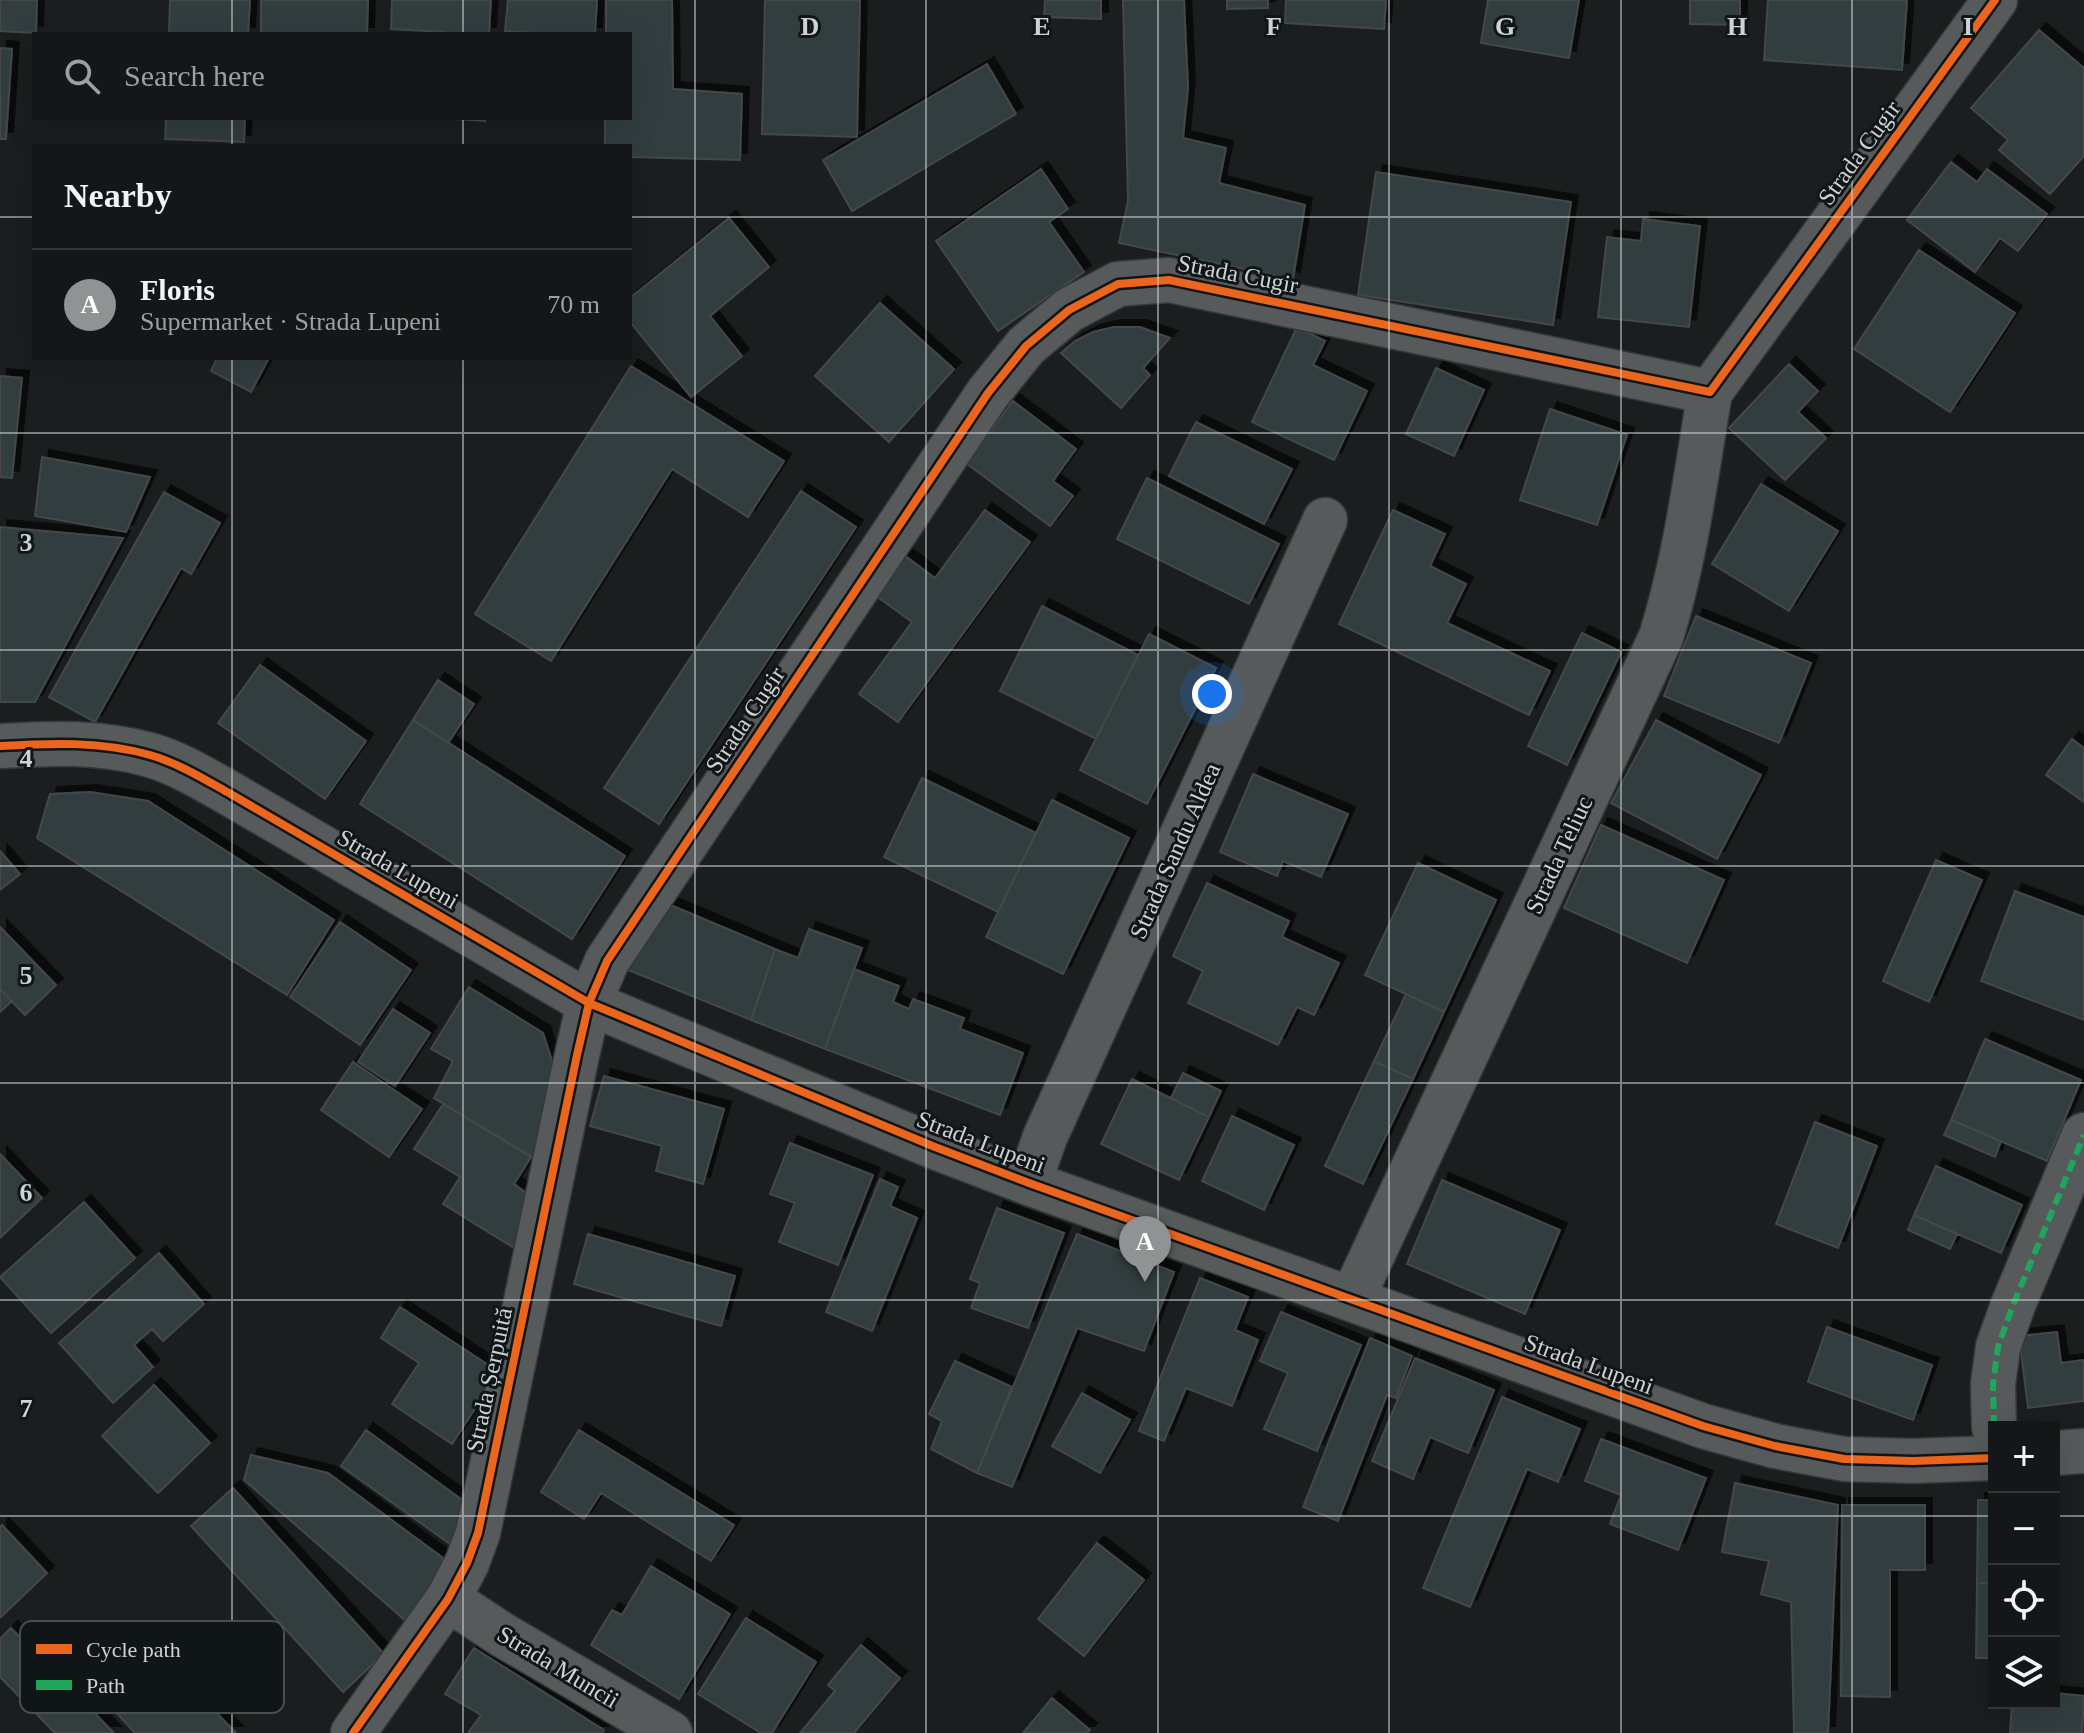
<!DOCTYPE html>
<meta charset="utf-8">
<style>
body{margin:0;font-family:"Times New Roman",serif;background:#1d1f20;color:#f1f3f6}
.controls{position:absolute;right:24px;bottom:24px;display:grid;overflow:hidden;border-radius:0px;box-shadow:0 8px 32px #0002}
.controls button{width:72px;height:72px;display:grid;place-items:center;padding:0;border:0;border-bottom:2px solid #333536;background:#141617;color:#f1f3f6;font:40px sans-serif}
.you{position:absolute;left:1212px;top:694px;width:28px;height:28px;margin:-20px;border:6px solid #fff;border-radius:50%;background:#1a73e8;box-shadow:0 0 0 12px #1a73e833}
.badge{display:grid;place-items:center;width:52px;height:52px;border-radius:50%;background:#8f9394;color:#fff;font-size:26px;font-weight:700}
.pin{position:absolute;translate:-50% -66px;filter:drop-shadow(0 2px 4px #0008)}
.pin::after{content:'';position:absolute;top:42px;width:28px;height:24px;background:inherit;clip-path:polygon(0 0,100% 0,50% 100%)}
.list{margin:0;padding:0;list-style:none}
h2{display:flex;justify-content:space-between;align-items:center;height:104px;margin:0;padding:0 32px;font-size:34px}
h2 small{font-size:26px;font-weight:400;color:#9d9fa1}
.list li{display:grid;grid-template-columns:52px 1fr auto;gap:24px;align-items:center;box-sizing:border-box;height:112px;padding:0 32px;border-top:2px solid #333536}
.list b{display:block;font-size:30px;white-space:nowrap}
.list p{margin:0;font-size:26px;white-space:nowrap;color:#9d9fa1}
.list em{font-size:26px;font-style:normal;color:#9d9fa1}
.icon{flex:none;width:44px;height:44px;fill:none;stroke:currentColor;stroke-width:2;stroke-linecap:round;stroke-linejoin:round}
.map{position:relative;flex:none;width:2084px;height:1733px;overflow:hidden}
.search{position:absolute;background:#141617;box-shadow:0 8px 32px #0002;left:32px;top:32px;width:600px;height:88px;display:flex;align-items:center;gap:20px;box-sizing:border-box;padding:0 28px;border-radius:0px;color:#9d9fa1;font-size:30px}
.panel{position:absolute;background:#141617;box-shadow:0 8px 32px #0002;left:32px;top:144px;width:600px;height:216px;border-radius:0px}
.map>svg:first-child{display:block}
.building{fill:#333e3f;stroke:#444748;stroke-width:2;filter:url(#shadow)}
.lines{fill:none;stroke-linecap:round;stroke-linejoin:round}
.minor-casing{stroke:#353839;stroke-width:47}
.tertiary-casing{stroke:#353839;stroke-width:47}
.minor{stroke:#575a5a;stroke-width:44}
.tertiary{stroke:#575a5a;stroke-width:44}
.quiet{stroke:#20a55d;stroke-width:6;stroke-dasharray:12 6;stroke-linecap:butt}
.cycleway-casing{stroke:#101617;stroke-width:13}
.cycleway{stroke:#eb651d;stroke-width:8}
.grid{fill:none;stroke:#ced2d3;stroke-width:2;stroke-opacity:0.55}
.labels{text-anchor:middle;stroke-width:6;stroke-linejoin:round;paint-order:stroke}
.street-label{font-size:24px;fill:#ced2d3;stroke:#101617}
.key{fill:#101617;stroke:#494e4f;stroke-width:2}
.key-label{font-size:22px;fill:#ced2d3}
.grid-label{font-size:26px;text-anchor:middle;font-weight:bold;fill:#ced2d3;stroke:#101617;stroke-width:6;stroke-linejoin:round;paint-order:stroke}
</style>
<div class="map">
<svg width="2084" height="1733" viewBox="0 0 2084 1733">
<defs>
<filter id="shadow"><feDropShadow dx="7" dy="-7" stdDeviation="0" flood-color="#0009"/></filter>
</defs>
<rect width="100%" height="100%" fill="#1a1e1f"/>
<path class="building" d="M0,0H37L36,33L0,31Z
M170,0H250L248,34H169Z
M261,0H368L367,34H261Z
M392,0H491L489,34H444V32L391,29Z
M508,0H597L595,34H546L505,31Z
M606,0H672L673,89L742,94L740,160L630,157V146H605V118H630V34H606Z
M765,0H860L857,137L762,134Z
M1045,0H1101V19L1044,17Z
M1123,0H1184L1188,88L1183,138L1226,148L1219,183L1305,205L1293,279L1119,243L1128,201Z
M1227,0H1268V8L1227,9Z
M1286,0H1386L1384,29L1285,23Z
M1488,0H1579L1569,58L1481,43Z
M1690,0H1740V25L1690,24Z
M1768,0H1907L1902,70L1764,60Z
M2039,30L2084,68V156L2050,194L1999,150L2008,140L1971,108Z
M0,48L12,49L6,139H0Z
M987,64L1016,114L852,211L823,160Z
M166,118H245L244,142L165,139Z
M439,118H485V121Z
M1951,162L1977,182L1987,169L2047,214L2018,251L2000,238L1975,272L1907,220Z
M1041,169L1068,209L1049,222L1084,272L998,331L936,241Z
M1376,172L1571,202L1553,325L1358,295Z
M729,218L769,267L710,316L742,356L691,397L630,322V298Z
M1643,219L1700,226L1689,327L1598,317L1607,237L1641,241Z
M1919,250L2015,313L1950,412L1854,349Z
M880,303L954,369L889,442L815,376Z
M1114,327H1140L1170,338L1143,368L1150,375L1121,408L1061,353L1075,341L1093,332Z
M1297,327L1325,341L1313,365L1367,391L1334,460L1252,422Z
M217,358H269L251,392L211,371Z
M1789,364L1818,391L1798,412L1826,438L1785,480L1729,428Z
M631,366L784,461L748,517L672,469L551,661L475,614Z
M1436,368L1484,390L1454,456L1406,434Z
M0,376L22,378L12,478L0,477Z
M1013,401L1076,449L1053,481L1073,496L1050,526L966,463Z
M1550,409L1627,435L1597,525L1520,500Z
M1196,422L1292,469L1264,524L1169,476Z
M42,457L150,477L126,532L35,516Z
M1147,478L1279,544L1249,604L1117,539Z
M1761,484L1838,531L1789,611L1712,564Z
M801,491L856,527L659,824L604,788Z
M164,492L220,523L191,574L181,568L95,722L49,697Z
M985,510L1030,542L898,722L859,694L912,622L872,593L901,553L935,578Z
M1393,510L1445,534L1430,566L1466,584L1447,623L1550,671L1529,715L1339,624Z
M0,527L123,538L35,702H0Z
M1042,606L1138,655L1096,739L1000,691Z
M1696,616L1811,663L1779,743L1664,696Z
M1582,633L1621,652L1567,765L1528,746Z
M1149,634L1216,668L1147,804L1080,770Z
M260,665L366,741L325,799L218,723Z
M438,680L474,704L448,743L413,720Z
M413,720L625,856L572,939L360,804Z
M1656,720L1761,775L1717,859L1611,803Z
M2072,739L2084,748V802L2046,775Z
M1253,774L1348,814L1321,877L1283,861L1277,876L1220,852Z
M922,778L1036,833L998,912L884,857Z
M90,792L148,801L334,920L287,995L37,838L50,794Z
M1052,800L1129,838L1063,974L986,937Z
M1601,825L1724,880L1687,963L1564,908Z
M0,851L20,874L0,890Z
M1936,860L1982,880L1929,1002L1883,981Z
M1418,863L1496,900L1444,1012L1365,975Z
M1207,883L1289,921L1282,937L1339,963L1314,1015L1297,1007L1278,1045L1188,1003L1203,971L1173,956Z
M2015,891L2084,917V1020L1981,981Z
M661,901L775,949L751,1020L621,967Z
M340,922L411,970L360,1045L290,997Z
M0,927L56,985L25,1015L0,989Z
M809,929L862,948L825,1049L751,1020L775,949L798,958Z
M854,969L899,986L893,1002L909,1009L913,999L964,1018L960,1029L1023,1053L1000,1115L825,1049Z
M469,987L543,1033L556,1073L539,1161L434,1098L453,1061L431,1049Z
M0,989L12,1001L0,1012Z
M1406,994L1444,1012L1413,1079L1374,1061Z
M393,1009L430,1033L395,1086L358,1062Z
M1985,1039L2081,1080L2047,1161L1951,1120Z
M1374,1061L1413,1079L1363,1184L1325,1166Z
M353,1062L422,1109L389,1157L321,1110Z
M1183,1073L1221,1091L1209,1117L1171,1098Z
M604,1076L724,1109L703,1184L656,1171L662,1146L590,1126Z
M1132,1079L1209,1117L1179,1180L1101,1144Z
M443,1104L531,1157L514,1184L543,1205L514,1248L443,1204L460,1177L414,1149Z
M1232,1116L1294,1145L1264,1210L1202,1181Z
M1951,1120L2001,1141L1995,1157L1944,1135Z
M1815,1122L1877,1146L1838,1248L1776,1224Z
M790,1143L873,1175L838,1265L779,1242L795,1203L770,1194Z
M0,1154L42,1198L0,1238Z
M1936,1166L2022,1205L2001,1253L1914,1215Z
M880,1179L898,1187L890,1206L917,1218L872,1331L826,1312Z
M1442,1180L1560,1230L1525,1314L1407,1264Z
M84,1202L135,1258L51,1333L0,1277Z
M997,1208L1064,1233L1028,1328L971,1308L980,1283L970,1279Z
M1914,1215L1957,1234L1950,1249L1908,1230Z
M588,1234L735,1276L721,1326L574,1284Z
M1077,1234L1174,1272L1144,1351L1077,1328L1012,1487L977,1473Z
M159,1253L204,1304L163,1341L152,1329L134,1345L153,1367L113,1403L59,1343Z
M1200,1278L1248,1297L1235,1330L1258,1340L1232,1406L1186,1388L1164,1441L1139,1431Z
M400,1307L499,1372L452,1444L392,1404L419,1363L381,1338Z
M1281,1312L1361,1345L1317,1451L1264,1429L1288,1373L1260,1361Z
M1827,1327L1932,1365L1913,1420L1808,1382Z
M2057,1332L2061,1363L2084,1360V1401L2028,1408L2019,1336Z
M1370,1338L1412,1356L1396,1398L1387,1395L1338,1521L1303,1507Z
M1415,1358L1494,1390L1468,1453L1430,1437L1413,1479L1372,1461Z
M955,1361L1012,1387L977,1473L931,1449L942,1421L929,1414Z
M154,1385L210,1443L158,1493L102,1436Z
M1082,1393L1130,1420L1100,1473L1052,1446Z
M1502,1397L1580,1429L1558,1482L1527,1469L1470,1607L1423,1588Z
M366,1430L469,1505L457,1549L341,1466Z
M579,1430L734,1525L711,1561L601,1493L584,1519L541,1492Z
M1601,1439L1706,1478L1678,1550L1610,1524L1621,1495L1585,1481Z
M251,1455L328,1473L443,1558L433,1593L406,1621L244,1480Z
M1735,1483L1838,1505L1828,1733H1794L1791,1602L1761,1594L1769,1561L1722,1552Z
M233,1488L384,1654L343,1692L191,1526Z
M1978,1500H1994V1583H1977Z
M1842,1505H1925V1570H1890V1697L1841,1696Z
M2,1525L47,1573L0,1618V1527Z
M1097,1543L1144,1580L1084,1656L1038,1619Z
M651,1566L730,1614L679,1699L591,1645L612,1610L622,1615Z
M1977,1583H1994V1658H1976Z
M746,1618L816,1662L772,1733H761L698,1694Z
M11,1628L114,1733H55L0,1677V1639Z
M135,1628L236,1733H135L109,1705L129,1686L103,1659Z
M861,1645L900,1678L854,1733H800L835,1691L828,1685Z
M474,1648L604,1730L602,1733H468L481,1715L445,1694Z
M2054,1693L2084,1696L2082,1733H2010L2012,1703H2054Z
M1052,1698L1090,1730L1087,1733H1023Z"/>
<g class="lines">
<g class="minor-casing">
<path id="minor" d="M1029,1183L1045,1137L1325,520
M1352,1299L1661,637C1686,557 1696,474 1710,392
M1994,1427L1993,1384L1998,1347L2013,1305L2084,1135
M448,1599L501,1634L670,1733
M353,1733L448,1599L467,1563L478,1533L577,1055L589,1003L607,961L988,393L1026,346L1069,310L1118,284L1169,280L1710,392L1995,0"/>
</g>
<g class="tertiary-casing">
<path id="tertiary" d="M0,746C50,743 101,741 150,755C178,763 204,779 229,793L589,1003L935,1147L1029,1183L1703,1426L1775,1446L1844,1459L1913,1461L1994,1458
M2054,1453L2084,1451"/>
</g>
<use href="#minor" class="minor"/>
<use href="#tertiary" class="tertiary"/>
<path class="quiet" d="M1994,1427L1993,1384L1998,1347L2013,1305L2084,1135"/>
<g class="cycleway-casing">
<path id="cycleway" d="M0,746C50,743 101,741 150,755C178,763 204,779 229,793L589,1003L935,1147L1029,1183L1703,1426L1775,1446L1844,1459L1913,1461L1994,1458
M353,1733L448,1599L467,1563L478,1533L577,1055L589,1003L607,961L988,393L1026,346L1069,310L1118,284L1169,280L1710,392L1995,0"/>
</g>
<use href="#cycleway" class="cycleway"/>
</g>
<path class="grid" d="M232,0V34M463,0V34M695,0V1733M926,0V1733M1158,0V1733M1389,0V1733M1621,0V1733M1852,0V1733M232,118V146M463,118V146M0,217H34M630,217H2084M232,358V1733M463,358V1733M0,433H2084M0,650H2084M0,866H2084M0,1083H2084M0,1300H2084M0,1516H1994M2054,1516H2084"/>
<g class="labels">
<g class="street-label">
<text transform="translate(1859 153) rotate(-54)" y="8">Strada Cugir</text>
<text transform="translate(1238 274) rotate(11)" y="8">Strada Cugir</text>
<text transform="translate(745 720) rotate(-56)" y="8">Strada Cugir</text>
<text transform="translate(1175 851) rotate(-66)" y="8">Strada Sandu Aldea</text>
<text transform="translate(1559 855) rotate(-65)" y="8">Strada Teliuc</text>
<text transform="translate(398 869) rotate(30)" y="8">Strada Lupeni</text>
<text transform="translate(981 1142) rotate(21)" y="8">Strada Lupeni</text>
<text transform="translate(1589 1364) rotate(20)" y="8">Strada Lupeni</text>
<text transform="translate(489 1380) rotate(-78)" y="8">Strada Șerpuită</text>
<text transform="translate(558 1667) rotate(31)" y="8">Strada Muncii</text>
</g>
</g>
<rect x="20" y="1621" width="264" height="92" rx="12" class="key"/>
<rect x="36" y="1644" width="36" height="10" fill="#eb651d"/>
<rect x="36" y="1680" width="36" height="10" fill="#20a55d"/>
<g class="key-label">
<text x="86" y="1657">Cycle path</text>
<text x="86" y="1693">Path</text>
</g>
<g class="grid-label">
<text x="810" y="35">D</text>
<text x="1042" y="35">E</text>
<text x="1274" y="35">F</text>
<text x="1505" y="35">G</text>
<text x="1737" y="35">H</text>
<text x="1968" y="35">I</text>
<text x="26" y="551">3</text>
<text x="26" y="767">4</text>
<text x="26" y="984">5</text>
<text x="26" y="1201">6</text>
<text x="26" y="1417">7</text>
</g>
</svg>
<div class="controls">
<button>+</button>
<button>−</button>
<button><svg class="icon" aria-label="locate" viewBox="0 0 24 24"><circle cx="12" cy="12" r="6"/><path d="M12 2v4M12 18v4M2 12h4M18 12h4"/></svg></button>
<button><svg class="icon" aria-label="layers" viewBox="0 0 24 24"><path d="M12 4l9 5-9 5-9-5zM3 14l9 5 9-5"/></svg></button>
</div>
<div class="you"></div>
<div class="pin badge" style="left:1145px;top:1282px">A</div>
<div class="search"><svg class="icon" aria-label="search" viewBox="0 0 24 24"><circle cx="10" cy="10" r="6"/><path d="M15 15l6 6"/></svg>Search here</div>
<section class="panel">
<h2>Nearby<small></small></h2>
<ul class="list">
<li><span class="badge">A</span><div><b>Floris</b><p>Supermarket · Strada Lupeni</p></div><em>70 m</em></li>
</ul>
</section>
</div>
